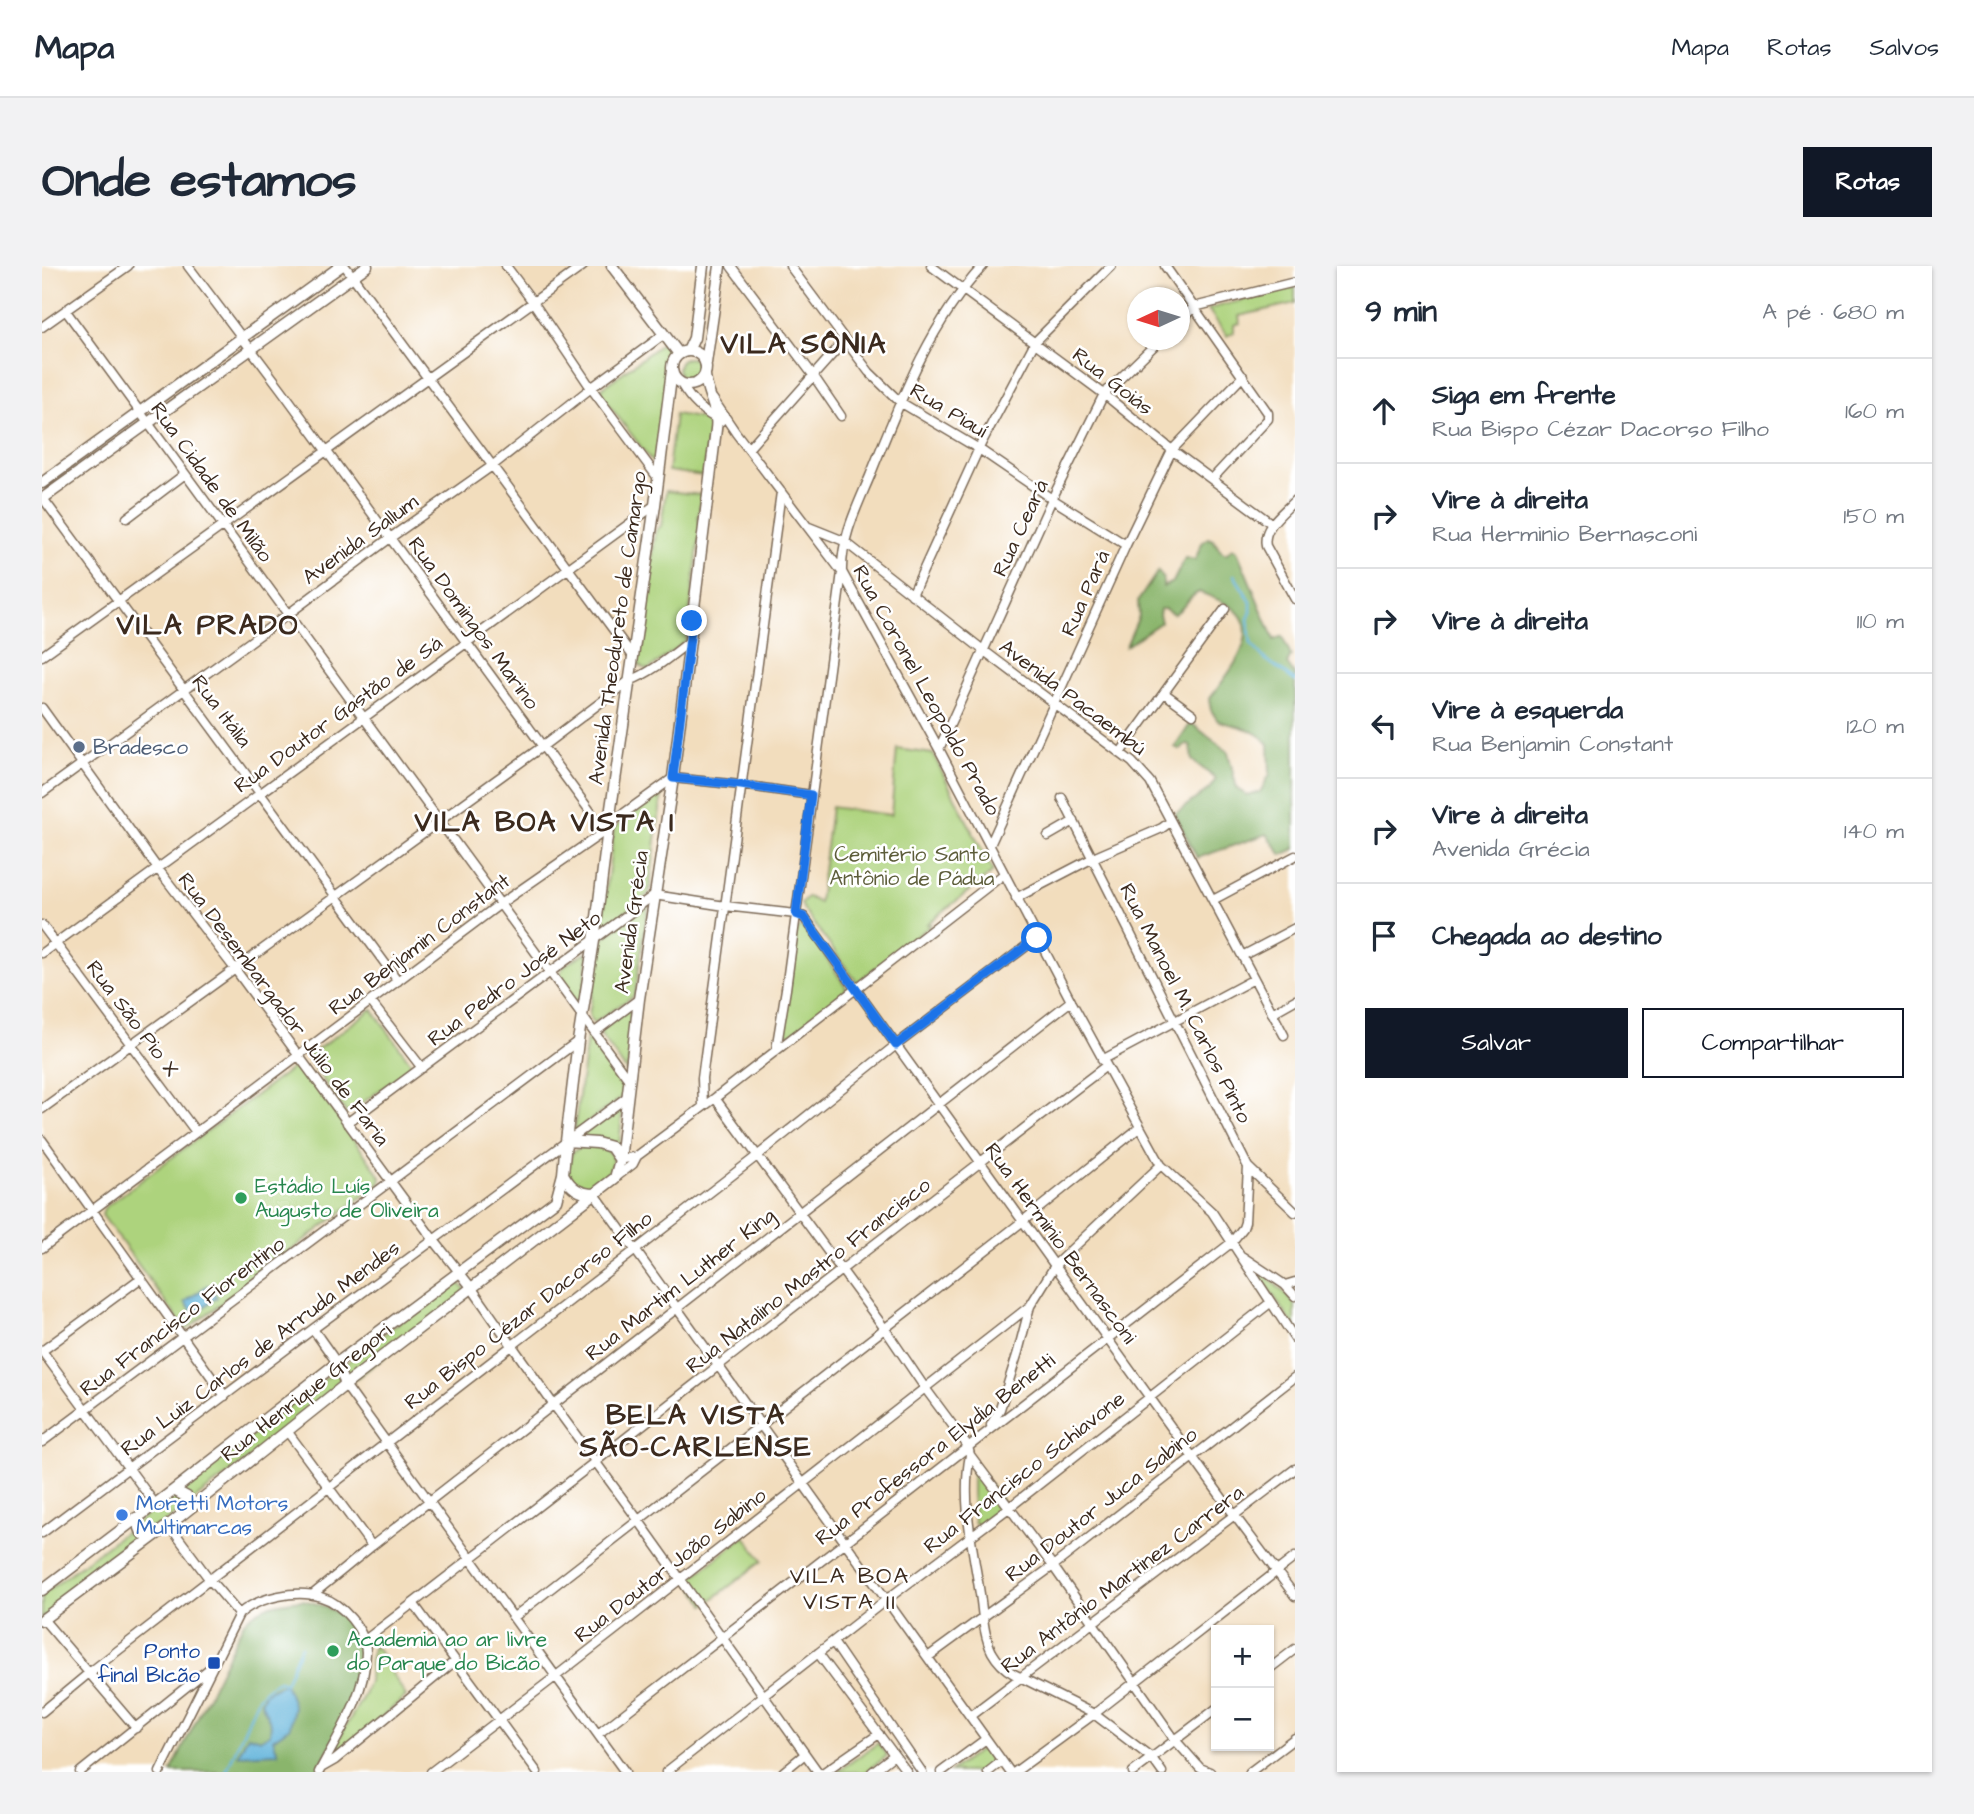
<!DOCTYPE html>
<html lang="pt">
<meta charset="utf-8">
<style>
body{margin:0;font-family:"Architects Daughter",sans-serif;background:#f2f2f3;color:#1f2937}
.controls{position:absolute;right:21px;bottom:21px;display:grid;overflow:hidden;border-radius:0px;box-shadow:0 2px 5px #0004}
.controls button{width:63px;height:63px;display:grid;place-items:center;padding:0;border:0;border-bottom:2px solid #e0e1e3;background:#fff;color:#1f2937;font:35px sans-serif}
.compass{position:absolute;left:1085px;top:21px;width:63px;height:63px;border-radius:50%;background:#fff;box-shadow:0 2px 5px #0004;rotate:266deg}
.stop{position:absolute;width:21px;height:21px;margin:-16px;border:5px solid #1a73e8;border-radius:50%;background:#fff}
.stop.end{background:#1a73e8;border-color:#fff;box-shadow:0 2px 7px #0008}
.list{margin:0;padding:0;list-style:none}
h2{display:flex;justify-content:space-between;align-items:center;height:91px;margin:0;padding:0 28px;font-size:30px}
h2 small{font-size:23px;font-weight:400;color:#747a83}
.list li{display:grid;grid-template-columns:46px 1fr auto;gap:21px;align-items:center;box-sizing:border-box;height:105px;padding:0 28px;border-top:2px solid #e0e1e3}
.list b{display:block;font-size:26px;white-space:nowrap}
.list p{margin:0;font-size:23px;white-space:nowrap;color:#747a83}
.list em{font-size:23px;font-style:normal;color:#747a83}
.actions{display:flex;gap:14px;padding:21px 28px}
.actions a{flex:1;padding:16px 0;border:2px solid #111827;border-radius:0px;text-align:center;font-size:24px;color:#111827}
.actions .main{background:#111827;color:#fff}
.icon{flex:none;width:38px;height:38px;fill:none;stroke:currentColor;stroke-width:2;stroke-linecap:round;stroke-linejoin:round}
.map{position:relative;flex:none;width:1253px;height:1506px;overflow:hidden;border-radius:0px}
header{display:flex;align-items:center;gap:42px;box-sizing:border-box;height:98px;padding:0 35px;background:#fff;border-bottom:2px solid #e0e1e3}
header strong{font-size:33px}
nav{display:flex;gap:38px;margin-inline-start:auto;font-size:24px}
.intro{display:flex;align-items:center;justify-content:space-between;box-sizing:border-box;height:168px;padding:0 42px}
h1{margin:0;font-size:49px}
.button{padding:18px 32px;border-radius:0px;background:#111827;color:#fff;font-size:24px;font-weight:700}
main{display:flex;gap:42px;padding:0 42px}
aside{flex:1;background:#fff;border-radius:0px;box-shadow:0 2px 5px #0004}
.map>svg:first-child{display:block}
.green{fill:#add37d;stroke:#747e4e;stroke-width:2}
.forest{fill:#8ab56c;stroke:#627045;stroke-width:2}
.water{fill:#5eb2da;stroke:#4c6e7c;stroke-width:2}
.lines{fill:none;stroke-linecap:round;stroke-linejoin:round}
.stream{stroke:#5eb2da;stroke-width:2.5}
.minor-casing{stroke:#7b6956;stroke-width:11}
.major-casing{stroke:#7b6956;stroke-width:13}
.minor{stroke:#fff;stroke-width:8}
.major{stroke:#fff;stroke-width:10}
.route{stroke:#1a73e8;stroke-width:9}
.service-dot{fill:#5c6f8a;stroke:#fff;stroke-width:2.5}
.leisure-dot{fill:#2e9e5b;stroke:#fff;stroke-width:2.5}
.shop-dot{fill:#3f7fe0;stroke:#fff;stroke-width:2.5}
.transit-dot{fill:#1a4fb4;stroke:#fff;stroke-width:2.5}
.labels{text-anchor:middle;stroke-width:5;stroke-linejoin:round;paint-order:stroke}
.street-label{font-size:21px;fill:#3b2a1e;stroke:#fff}
.service-label{font-size:21px;fill:#4e5e75;stroke:#fff;text-anchor:start}
.park-label{font-size:21px;fill:#5d5d3a;stroke:#fff}
.leisure-label{font-size:21px;fill:#27864d;stroke:#fff;text-anchor:start}
.shop-label{font-size:21px;fill:#366cbe;stroke:#fff;text-anchor:start}
.transit-label{font-size:21px;fill:#164399;stroke:#fff;text-anchor:end}
.neighbourhood-label{font-size:23px;letter-spacing:2px;fill:#3b2a1e;stroke:#fff}
.district-label{font-size:28px;font-weight:bold;letter-spacing:2px;fill:#3b2a1e;stroke:#fff}
</style>
<header>
<strong>Mapa</strong>
<nav><a>Mapa</a><a>Rotas</a><a>Salvos</a></nav>
</header>
<div class="intro"><h1>Onde estamos</h1><a class="button">Rotas</a></div>
<main>
<div class="map">
<svg width="1253" height="1506" viewBox="0 0 1253 1506">
<rect width="100%" height="100%" fill="#fff"/>
<filter id="ink" filterUnits="userSpaceOnUse"><feTurbulence type="fractalNoise" baseFrequency=".0143" numOctaves="2"/><feDisplacementMap in="SourceGraphic" scale="14" xChannelSelector="R" yChannelSelector="G"/><feConvolveMatrix kernelMatrix="1 2 1 2 8 2 1 2 1" color-interpolation-filters="sRGB"/></filter>
<filter id="wash" filterUnits="userSpaceOnUse"><feTurbulence type="fractalNoise" baseFrequency=".00686" numOctaves="4" result="noise"/><feDisplacementMap in="SourceGraphic" scale="28" xChannelSelector="R" yChannelSelector="G"/><feGaussianBlur stdDeviation="1.57" result="paint"/><feColorMatrix in="noise" values="0 0 0 0 0 0 0 0 0 0 0 0 0 0 0 0 0 1.4 0 .05"/><feComposite in="paint" operator="in"/></filter>
<g filter="url(#wash)">
<rect width="100%" height="100%" fill="#f2ddbd"/>
<path class="green" d="M1253,21V37L1197,50L1198,57L1192,59V66L1185,70L1166,43Z
M619,78H623L628,82L629,87L616,198H612L558,127L560,122Z
M636 103a11 11 0 1 1 22 0a11 11 0 1 1-22 0Z
M633,148L668,154L662,210L626,205Z
M624,225L659,229L656,253L659,258L644,375L607,403C601,403 597,400 596,395L614,264L619,260Z
M855,483L891,488L951,606L885,658L889,659L815,716L762,644L759,638L766,631L777,637L789,541L849,549Z
M617,527L620,528L607,628L565,660L561,661L560,657L572,562Z
M603,639H606V641L593,729L551,757L547,749L558,675Z
M760,661L764,663L804,721L803,725L750,768H746L742,762L754,666L755,663Z
M544,687L546,689L539,745L517,711C518,699 534,692 544,687Z
M589,741L593,742L585,806L557,766Z
M330,743L371,800L305,848L265,791Z
M547,770L582,814V830L532,866L545,772Z
M253,800L259,801L339,911L338,917L144,1064L60,949L62,942Z
M581,836L577,882L568,876L556,872L534,873Z
M542,880C547,880 554,880 559,882C587,890 558,928 534,918L526,906L530,886Z
M1218,1003L1253,1038V1061L1215,1006Z
M414,1013L427,1028L132,1249L0,1352V1329Z
M930,1200H934L964,1240L939,1261L932,1256L930,1227Z
M703,1270L720,1295L663,1339L648,1315L651,1311Z
M332,1378L364,1430L295,1490L294,1478L323,1427L327,1415L328,1394Z
M836,1477L845,1490L824,1506H795Z
M942,1481L952,1495L938,1506H908Z"/>
<path class="forest" d="M1166,272L1171,274L1179,285L1184,288L1190,282L1195,285L1232,374L1240,370L1249,390L1245,398L1253,409V583L1240,589L1225,568L1155,592L1133,548L1167,523L1174,513L1150,494L1149,481L1145,478L1138,484L1133,481L1149,457L1186,486L1195,523L1205,529L1218,526L1228,508L1227,478C1214,463 1195,460 1176,455L1169,444L1167,434C1184,409 1227,365 1188,340C1179,334 1167,330 1157,326C1143,333 1146,340 1132,348L1123,343H1118L1117,349L1119,356L1084,380L1097,350L1096,335L1116,305L1121,312V321L1131,316L1143,292L1153,294L1160,277Z
M261,1334C367,1359 306,1446 274,1506H129L202,1356C219,1338 238,1336 261,1334Z"/>
<path class="water" d="M166,1019L175,1031L152,1048L143,1036Z
M243,1417L252,1441L248,1461L231,1473L236,1487L196,1489L206,1469L219,1473L228,1468L229,1458L219,1436L224,1426Z"/>
<g class="lines">
<path class="stream" d="M1192,309L1209,336V346L1206,353L1209,378L1222,392L1253,415
M184,1506L216,1432C222,1424 227,1420 236,1415L243,1417L259,1380"/>
</g>
</g>
<g filter="url(#ink)">
<g class="lines">
<g class="minor-casing">
<path id="minor" d="M146,0L239,123L559,560L566,563
M303,0L590,389
M464,0L491,36L549,122L616,212
M689,0L771,109L799,150
M748,0L827,106L858,136L937,183L1010,233L1084,279
M889,0L1062,128L1130,184L1230,258
M1123,0L1226,147V153L1171,212
M24,45L587,814
M1138,55L1152,41L1253,16
M0,61L86,0
M639,118C649,135 661,147 679,155
M671,133L694,167L800,306L897,483L1029,735L1119,899L1170,946L1253,1073
M706,183L803,74
M0,231L356,715
M1253,234C1241,247 1220,261 1224,280L1253,333
M85,252L143,208
M767,261L802,275L941,384L1090,496L1108,516L1242,769
M870,329L939,178L993,76L1069,0
M0,390L541,0
M1122,427L1151,448
M0,442L116,603L193,703L391,973L429,1021L511,1138L597,1255L776,1506
M897,483L1010,233L1062,128L1118,74
M1078,487L1183,343
M0,527L245,349L348,272L450,200L549,122L621,69
M1020,532L1206,901L1253,946
M1006,570L1032,555
M948,579L1084,279L1130,184L1201,110
M974,632L1051,592L1120,562L1128,556
M1171,634L1253,590
M0,659L154,866
M0,687L613,239
M1200,690L1253,662
M329,736L380,802
M1230,747L1253,734
M553,766L597,733
M734,784L744,723L800,306C799,272 815,241 828,210C857,138 887,58 941,0
M1060,794L1212,713
M673,832L843,1063L883,1122L926,1180L928,1189L1011,1300L1133,1474L1158,1502L1168,1506
M661,841L660,812L739,226
M0,843L501,480L587,415C609,407 629,390 647,376
M305,857L612,629L683,640L754,648L762,651L1193,1250L1253,1330
M0,874L183,1130
M578,894L595,890L673,832L962,608
M573,912L591,898L595,890
M553,928L968,1506
M0,982L458,638L566,563L574,553L631,512L699,519L769,529
M1198,989L1243,1019L1253,1030
M99,1012L0,1085L113,1238
M1243,1019L1253,1016
M271,1063L295,1097L303,1119L583,1506
M949,1159L958,1143L976,1086L988,1040L1014,998L1119,899
M245,1165L330,1280
M0,1176L536,775
M928,1189C919,1234 931,1283 938,1328C941,1347 941,1368 950,1386C955,1395 963,1403 972,1408L1052,1448L1110,1492L1120,1506
M127,1259L168,1314L197,1348
M0,1267L271,1063L585,831
M270,1329L330,1280L1029,735
M371,1337L495,1506
M472,1351L981,955L1097,862
M1,1353L94,1462
M323,1374C571,1184 815,989 1064,800
M791,1376L880,1506
M776,1387L865,1506
M886,1391L1011,1300L1253,1111
M1227,1403L1253,1383
M0,1446L47,1407L715,890L854,779L995,672
M928,1450L1253,1203
M556,1468L1189,977L1201,962L1203,956L1206,901
M279,1502L293,1494L413,1395
M38,1506L168,1402
M118,1506L197,1348C216,1331 255,1323 279,1331C300,1337 324,1365 324,1386C324,1429 296,1469 277,1506
M389,1506L513,1411L988,1040
M624,1506L844,1334L968,1241L1228,1037
M741,1506L763,1488
M782,1506L837,1468
M830,1506L852,1489
M899,1506L944,1473
M946,1506L960,1495
M973,1506L1052,1448L1253,1291
M1091,1506L1174,1443
M1208,1506L1253,1472"/>
</g>
<g class="major-casing">
<path id="major" d="M570,0L637,88
M630 102a17 17 0 1 1 34 0a17 17 0 1 1-34 0Z
M646,85L652,72L661,0
M664,97L678,0
M0,217L299,0
M0,233L325,0
M524,875L555,877L569,881L578,894
M521,908C529,922 537,928 553,928
M132,1224L145,1231L151,1240
M94,1252L100,1267L108,1273
M0,1324L132,1224L295,1097L514,934L521,908L524,875L536,775L552,675L566,563L613,239L630,104
M0,1354L127,1259L303,1119L573,912L578,894L597,733L631,512L674,163C677,143 664,128 663,109"/>
</g>
<use href="#minor" class="minor"/>
<use href="#major" class="major"/>
</g>
</g>
<g class="lines" filter="url(#ink)">
<path class="route" d="M650,355L631,512L699,519L769,529L754,648L762,651L854,779L995,672"/>
</g>
<circle class="service-dot" cx="37" cy="481" r="7"/>
<g class="leisure-dot">
<circle cx="199" cy="932" r="7"/>
<circle cx="291" cy="1385" r="7"/>
</g>
<circle class="shop-dot" cx="80" cy="1249" r="7"/>
<rect class="transit-dot" x="165" y="1390" width="14" height="14" rx="3.5"/>
<g class="labels">
<g class="street-label">
<text transform="translate(1071 115) rotate(38)" y="7">Rua Goiás</text>
<text transform="translate(907 144) rotate(31)" y="7">Rua Piauí</text>
<text transform="translate(170 216) rotate(54)" y="7">Rua Cidade de Milão</text>
<text transform="translate(978 262) rotate(-65)" y="7">Rua Ceará</text>
<text transform="translate(318 273) rotate(-36)" y="7">Avenida Sallum</text>
<text transform="translate(1043 327) rotate(-66)" y="7">Rua Pará</text>
<text transform="translate(432 357) rotate(54)" y="7">Rua Domingos Marino</text>
<text transform="translate(575 362) rotate(-82)" y="7">Avenida Theodureto de Camargo</text>
<text transform="translate(885 424) rotate(61)" y="7">Rua Coronel Leopoldo Prado</text>
<text transform="translate(1031 431) rotate(37)" y="7">Avenida Pacaembú</text>
<text transform="translate(180 445) rotate(53)" y="7">Rua Itália</text>
<text transform="translate(296 448) rotate(-36)" y="7">Rua Doutor Gastão de Sá</text>
<text transform="translate(589 656) rotate(-82)" y="7">Avenida Grécia</text>
<text transform="translate(377 678) rotate(-37)" y="7">Rua Benjamin Constant</text>
<text transform="translate(472 712) rotate(-37)" y="7">Rua Pedro José Neto</text>
<text transform="translate(1144 737) rotate(63)" y="7">Rua Manoel M. Carlos Pinto</text>
<text transform="translate(242 743) rotate(53)" y="7">Rua Desembargador Júlio de Faria</text>
<text transform="translate(91 752) rotate(53)" y="7">Rua São Pio X</text>
<text transform="translate(1019 977) rotate(54)" y="7">Rua Herminio Bernasconi</text>
<text transform="translate(766 1009) rotate(-38)" y="7">Rua Natalino Mastro Francisco</text>
<text transform="translate(638 1018) rotate(-38)" y="7">Rua Martim Luther King</text>
<text transform="translate(486 1044) rotate(-38)" y="7">Rua Bispo Cézar Dacorso Filho</text>
<text transform="translate(140 1050) rotate(-37)" y="7">Rua Francisco Fiorentino</text>
<text transform="translate(218 1082) rotate(-37)" y="7">Rua Luiz Carlos de Arruda Mendes</text>
<text transform="translate(264 1126) rotate(-38)" y="7">Rua Henrique Gregori</text>
<text transform="translate(893 1183) rotate(-38)" y="7">Rua Professora Elydia Benetti</text>
<text transform="translate(982 1206) rotate(-38)" y="7">Rua Francisco Schiavone</text>
<text transform="translate(1059 1238) rotate(-38)" y="7">Rua Doutor Juca Sabino</text>
<text transform="translate(628 1299) rotate(-38)" y="7">Rua Doutor João Sabino</text>
<text transform="translate(1080 1313) rotate(-37)" y="7">Rua Antônio Martinez Carrera</text>
</g>
<g class="service-label">
<text x="51" y="488">Bradesco</text>
</g>
<g class="park-label">
<text x="870" y="595">Cemitério Santo<tspan x="870" dy="24">Antônio de Pádua</tspan></text>
</g>
<g class="leisure-label">
<text x="213" y="927">Estádio Luís<tspan x="213" dy="24">Augusto de Oliveira</tspan></text>
<text x="305" y="1380">Academia ao ar livre<tspan x="305" dy="24">do Parque do Bicão</tspan></text>
</g>
<g class="shop-label">
<text x="94" y="1244">Moretti Motors<tspan x="94" dy="24">Multimarcas</tspan></text>
</g>
<g class="transit-label">
<text x="158" y="1392">Ponto<tspan x="158" dy="24">final BIcão</tspan></text>
</g>
<g class="neighbourhood-label">
<text x="808" y="1317">VILA BOA<tspan x="808" dy="26">VISTA II</tspan></text>
</g>
<g class="district-label">
<text x="762" y="87">VILA SÔNIA</text>
<text x="166" y="368">VILA PRADO</text>
<text x="503" y="565">VILA BOA VISTA I</text>
<text x="654" y="1158">BELA VISTA<tspan x="654" dy="32">SÃO-CARLENSE</tspan></text>
</g>
</g>
</svg>
<div class="controls">
<button>+</button>
<button>−</button>
</div>
<svg class="compass" viewBox="-18 -18 36 36"><path d="M0-13l5 13h-10z" fill="#e53935"/><path d="M0 13l5-13h-10z" fill="#747a83"/></svg>
<div class="stop" style="left:995px;top:672px"></div>
<div class="stop end" style="left:650px;top:355px"></div>
</div>
<aside>
<h2>9 min<small>A pé · 680 m</small></h2>
<ul class="list">
<li><svg class="icon" aria-label="ahead" viewBox="0 0 24 24"><path d="M12 20V5M6 11l6-6 6 6"/></svg><div><b>Siga em frente</b><p>Rua Bispo Cézar Dacorso Filho</p></div><em>160 m</em></li>
<li><svg class="icon" aria-label="right" viewBox="0 0 24 24"><path d="M7 20v-9h11M14 6l5 5-5 5"/></svg><div><b>Vire à direita</b><p>Rua Herminio Bernasconi</p></div><em>150 m</em></li>
<li><svg class="icon" aria-label="right" viewBox="0 0 24 24"><path d="M7 20v-9h11M14 6l5 5-5 5"/></svg><div><b>Vire à direita</b></div><em>110 m</em></li>
<li><svg class="icon" aria-label="left" viewBox="0 0 24 24"><path d="M17 20v-9H6M10 6l-5 5 5 5"/></svg><div><b>Vire à esquerda</b><p>Rua Benjamin Constant</p></div><em>120 m</em></li>
<li><svg class="icon" aria-label="right" viewBox="0 0 24 24"><path d="M7 20v-9h11M14 6l5 5-5 5"/></svg><div><b>Vire à direita</b><p>Avenida Grécia</p></div><em>140 m</em></li>
<li><svg class="icon" aria-label="arrive" viewBox="0 0 24 24"><path d="M6 21V4h12l-3 4 3 4H6"/></svg><div><b>Chegada ao destino</b></div></li>
</ul>
<div class="actions"><a class="main">Salvar</a><a>Compartilhar</a></div>
</aside>
</main>
